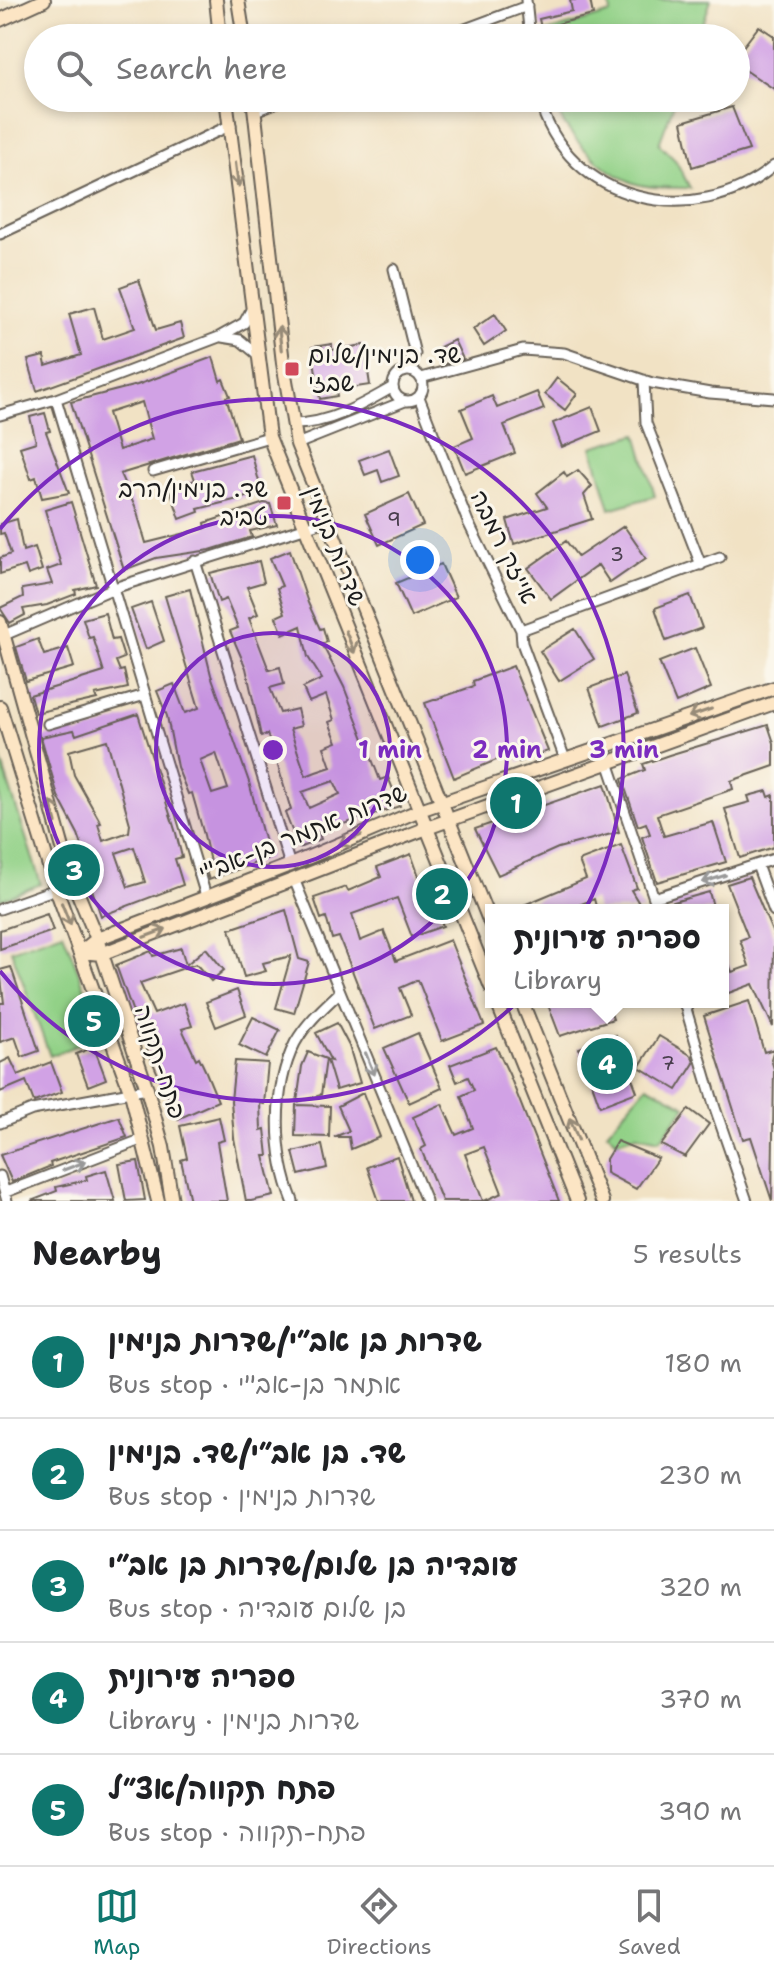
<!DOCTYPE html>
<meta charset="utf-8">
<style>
body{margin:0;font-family:"Shantell Sans","Playpen Sans Hebrew",sans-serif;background:#f6f6f6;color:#202124}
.you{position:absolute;left:420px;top:560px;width:28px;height:28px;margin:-20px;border:6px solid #fff;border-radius:50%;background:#1a73e8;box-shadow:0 0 0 12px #1a73e833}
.badge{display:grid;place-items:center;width:52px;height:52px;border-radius:50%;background:#0f766e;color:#fff;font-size:26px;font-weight:700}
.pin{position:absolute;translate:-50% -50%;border:4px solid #fff;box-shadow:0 2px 8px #0006}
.popup{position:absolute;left:485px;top:904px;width:244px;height:104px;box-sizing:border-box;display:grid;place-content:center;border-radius:0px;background:#fff;filter:drop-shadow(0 2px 6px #0005);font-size:26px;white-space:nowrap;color:#757577}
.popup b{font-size:30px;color:#202124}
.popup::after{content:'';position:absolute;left:50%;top:100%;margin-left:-16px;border:16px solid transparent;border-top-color:#fff}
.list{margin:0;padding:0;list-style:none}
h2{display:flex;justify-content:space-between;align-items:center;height:104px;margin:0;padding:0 32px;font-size:34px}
h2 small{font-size:26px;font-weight:400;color:#757577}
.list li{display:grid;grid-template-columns:52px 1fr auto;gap:24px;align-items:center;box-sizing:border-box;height:112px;padding:0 32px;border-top:2px solid #e0e0e0}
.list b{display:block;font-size:30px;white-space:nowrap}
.list p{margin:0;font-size:26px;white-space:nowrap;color:#757577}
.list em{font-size:26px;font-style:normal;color:#757577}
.icon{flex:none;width:44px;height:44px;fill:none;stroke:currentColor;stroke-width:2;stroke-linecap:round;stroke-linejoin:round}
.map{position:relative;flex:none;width:774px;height:1201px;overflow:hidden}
.search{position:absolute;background:#fff;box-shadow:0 4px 12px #0003;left:24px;right:24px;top:24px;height:88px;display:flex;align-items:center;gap:20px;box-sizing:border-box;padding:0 28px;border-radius:44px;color:#757577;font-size:30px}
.sheet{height:664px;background:#fff}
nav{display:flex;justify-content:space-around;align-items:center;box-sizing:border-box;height:112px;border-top:2px solid #e0e0e0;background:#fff;font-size:22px;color:#757577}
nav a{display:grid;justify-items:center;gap:4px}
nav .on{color:#0f766e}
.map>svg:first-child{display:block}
.green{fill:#92d187;stroke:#577652;stroke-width:2}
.building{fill:#d1a2e5;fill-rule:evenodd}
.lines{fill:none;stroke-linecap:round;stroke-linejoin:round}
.minor-casing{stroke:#676157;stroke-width:13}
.secondary-casing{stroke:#676157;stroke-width:16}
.minor{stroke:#fff;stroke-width:9}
.secondary{stroke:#fce5c4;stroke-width:12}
.oneway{stroke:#978b78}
.oneway2{stroke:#999}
.ring{fill:none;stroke:#7b2cbf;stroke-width:4}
.poi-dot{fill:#d1495b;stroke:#fbf7ec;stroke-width:3}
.labels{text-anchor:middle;stroke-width:6;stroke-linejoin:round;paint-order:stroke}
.number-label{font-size:20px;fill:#493e4e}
.poi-label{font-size:24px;fill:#1c1c1c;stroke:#fbf7ec;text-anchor:start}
.street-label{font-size:24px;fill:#1c1c1c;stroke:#fbf7ec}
.centre{fill:#7b2cbf;stroke:#fbf7ec;stroke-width:4}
.ring-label{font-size:24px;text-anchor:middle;font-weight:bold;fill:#7b2cbf;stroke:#fbf7ec;stroke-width:6;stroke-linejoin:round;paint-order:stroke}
</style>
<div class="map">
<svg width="774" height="1201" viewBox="0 0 774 1201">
<rect width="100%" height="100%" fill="#fbf7ec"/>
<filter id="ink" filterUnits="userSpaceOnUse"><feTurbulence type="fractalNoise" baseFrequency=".0125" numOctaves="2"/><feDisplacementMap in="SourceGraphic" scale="16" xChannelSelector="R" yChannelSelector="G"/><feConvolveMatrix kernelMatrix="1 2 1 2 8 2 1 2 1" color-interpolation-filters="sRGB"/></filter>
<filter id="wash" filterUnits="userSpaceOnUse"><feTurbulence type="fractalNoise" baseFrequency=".006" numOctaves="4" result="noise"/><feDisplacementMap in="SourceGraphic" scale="32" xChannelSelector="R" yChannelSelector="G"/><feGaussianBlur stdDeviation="1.8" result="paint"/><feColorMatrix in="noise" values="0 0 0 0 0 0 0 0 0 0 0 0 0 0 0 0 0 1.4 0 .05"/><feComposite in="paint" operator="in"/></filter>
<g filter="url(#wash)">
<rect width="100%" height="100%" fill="#f1e2c4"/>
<path class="green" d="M609,0H711L698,38H543V33L611,13Z
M551,98H676L659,144L676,161L690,188C672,187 651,189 633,183C598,169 564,133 551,98Z
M637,434L655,496L610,509L592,447Z
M0,757L41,884L0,900Z
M63,932L103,1035L50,1056L11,950Z
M647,1085L686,1106L660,1140L636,1135L617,1141L607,1132Z"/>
<g id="blocks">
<path class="building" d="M570,0H590L593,15L541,28L539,19L572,11Z
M759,26L774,36V89L736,64V56Z
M732,107L749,150L692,167L682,122Z
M139,280L156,330L180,323L184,338L37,391L28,360L44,356L46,366L81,355L69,314L94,307L103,339L135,328L120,287Z
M495,314L506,331L484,346L473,329Z
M454,340L463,359L441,365L434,350Z
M332,344V350L364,345L370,385L336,390L337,396L320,399L312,347Z
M213,357L220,381L223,379L230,396L226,397L239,438L120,474L136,509L146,543L206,528L205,523L264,503L270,504L277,525L250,531L252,537L210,550L156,558L124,570L71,402L137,385ZM142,402L152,439L119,450L108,413Z
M557,378L577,394L565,410L545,394Z
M537,392L544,409L504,425L515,453L465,473L454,446L473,438L461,409L492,396L497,408Z
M592,407L601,431L562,447L553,423Z
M45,413L50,431L46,432L69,493L42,498L36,477L31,479L20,447L36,442L30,417Z
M389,449L399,476L382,482L378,470L365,475L359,460Z
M252,455L262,493L198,509L199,512L180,519L170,489L195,480L192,471Z
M578,470L592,486L584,495L592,519L514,544L507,520L547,507L537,493L564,472L567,477Z
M409,494L423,525L379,545L365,514Z
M71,502L96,585L75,590L76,594L47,605L23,609L25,615L10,623L0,608L23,597L22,589L52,584L47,570L61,565L45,510Z
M17,519L23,551L35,547L42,570L28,575L25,566L0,574V558L11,554L4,533L0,534V524Z
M624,526L646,558L610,583L598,565L551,599L528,568L566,541L578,557Z
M290,550L308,603L320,629L323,628L327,642L322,644L344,687L380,780L388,777L400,806L318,832L321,839L299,848L285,813L291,810L277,763L267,734L261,736L246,668L230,631L238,628L226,599L219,602L210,573L259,561L264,582L247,587L258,614L249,618L269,670L280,667L284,684L270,688L280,713L297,709L301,726L290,729L306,776L316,772L331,767L324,747L337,742L329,722L334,720L326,695L309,702L303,688L322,679L308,657L301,626L283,634L276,617L285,613L277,588L282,586L270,558ZM334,781L340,794L309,808L302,792Z
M441,564L456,597L411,617L396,583Z
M190,589L211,675L249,782L269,858L209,880L204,864L210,862L204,835L192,793L188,794L177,767L167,716L157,691L174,684L185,713L199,708L165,596ZM216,753L228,789L212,794L200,760Z
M690,595L702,628L666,641L655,608Z
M151,602L164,641L146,649L131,609Z
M105,613L112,640L118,639L124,658L116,661L120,671L124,670L128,688L95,695L97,699L35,713L30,695L104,672L93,637L89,638L83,619Z
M575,629L594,659L559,681L540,651Z
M38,639L44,655L68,648L74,667L26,681L16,647Z
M695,648L711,688L676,703L659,662Z
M513,666L548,751L519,762L515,752L454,778L425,703L474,686L473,681Z
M624,675L638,713L603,726L589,688Z
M138,714L176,833L182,857L175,859L183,885L101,916L85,869L90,868L78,834L58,796L41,737L74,730L76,735ZM107,740L130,824L129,832L103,841L98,824L101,823L74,775L69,751ZM134,847L145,882L128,887L116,853Z
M768,725L774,743V766L731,781L733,789L657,815L664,836L713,822L726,862L657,882L642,837L650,834L646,823L638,826L622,779L645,770L643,764L669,755Z
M605,784L619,832L558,848L498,875L475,829Z
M767,791L769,797L774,795V847L740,858L725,809L750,802L748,796Z
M621,845L637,888L631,890L643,910H597L594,899L566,910H512L586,879L579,861Z
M411,854L428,901L433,899L443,926L412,937L397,898L352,914L360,941L384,931L396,961L450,940L484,1025L442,1041L418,980L400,988L411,1015L375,1029L339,937L332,939L326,917L321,919L314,898L346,887L348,891L381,877L377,867Z
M749,877L774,936L773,1027L753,984L723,995V949L732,972L749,966L740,940L748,937L727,884Z
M709,892L714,910H671L670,903Z
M286,910L299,959L309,962L294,1013L276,1008L291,956L263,963L266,971L244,977L230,929Z
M47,914L53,931L0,949V930Z
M181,948L186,965L206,948L224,970L211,981L196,964L140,983L154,1014L184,1003L192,1026L182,1029L196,1059L199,1057L206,1072L218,1101L178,1119L144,1043L116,965L151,951L153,956Z
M11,967L39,1051L22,1057L15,1037L0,1042V1003H4L0,970Z
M237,990L246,1015L216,1027L206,1002Z
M749,1001L764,1052L774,1049L771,1059L774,1069L772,1201L751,1137L743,1139L704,1016Z
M547,1002H607L613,1019L560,1036Z
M253,1017L280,1030L266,1058L239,1045Z
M337,1023L349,1046L360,1083L336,1090L327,1060L331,1061L316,1033Z
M418,1033L442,1088L409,1103L384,1048Z
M616,1035L637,1092L600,1106L579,1048Z
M659,1036L692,1056L694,1063L677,1090L639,1067Z
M94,1047L106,1079L88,1086L76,1054Z
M496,1047L509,1074L559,1201H484L502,1193L484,1147L465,1154L483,1201H442L429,1169L421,1149L426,1146L413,1117L442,1104L456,1135L473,1128L461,1096L474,1090L468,1077L457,1082L450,1065Z
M308,1052L326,1059L321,1095L297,1102L302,1066Z
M10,1058L18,1075L51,1062L62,1092L34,1102L26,1081L0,1092V1063Z
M235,1061L268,1063L264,1104L260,1103L261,1130L265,1129L268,1156H264L274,1196L251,1201H246L234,1138L231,1101Z
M363,1093L380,1137L351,1149L349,1137H334L349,1131L338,1106Z
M296,1105L330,1106L329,1137L295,1136Z
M689,1109L709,1124L685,1157L661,1145Z
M119,1117L127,1137L50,1163L51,1166L12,1182L0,1155Z
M219,1117L224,1140L217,1142L227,1201H190L181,1160L187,1158L180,1126Z
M617,1141L658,1158L636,1189L606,1173V1159Z
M322,1145L327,1168L299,1175L293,1152Z
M397,1156L411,1201H379L367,1167Z
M138,1161L145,1200L126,1201L119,1164Z
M106,1170L115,1201H31L57,1191L56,1187L87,1180L86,1176Z"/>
</g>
</g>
<g filter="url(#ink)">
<use href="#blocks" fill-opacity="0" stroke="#676157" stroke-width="2"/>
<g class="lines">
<g class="minor-casing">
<path id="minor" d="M526,0L530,38
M441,38L527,6
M539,98C566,203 695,232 774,166
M255,111L288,98
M0,234L231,125
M394,269L415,354L404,372
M222,337L240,340L257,354
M393 386a15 15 0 1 1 30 0a15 15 0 1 1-30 0Z
M421,378L523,350L564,353L652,383L710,393L774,398
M644,380L646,423L701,565
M419,397L468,522L521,630L522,643L565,759
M56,399L206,896
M0,415L56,399L219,337L244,323L251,310
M293,424C329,424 362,405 393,387
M297,444L405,401
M153,471L269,437
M195,561L290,865
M521,630L720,557
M2,636L114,588L326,521
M48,724L145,695
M608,762L658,910
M757,865L774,911
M294,879L426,1201
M654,898L774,859
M0,909L56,889
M684,1002L715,1108L747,1201
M0,1123L32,1110L147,1089
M0,1176L7,1201
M6,1192L143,1139
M293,1201C274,1154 272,1089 295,1043C306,1023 324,1007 340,992"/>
</g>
<g class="secondary-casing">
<path id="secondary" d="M216,0L220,38
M238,0L244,38
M0,20L44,0
M226,98L269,437L491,987
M253,98L283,363L297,444L491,925
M0,622L71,877L97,939L147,1089L163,1147L172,1201
M0,707L56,889L131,1093L158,1201
M81,952L97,939L290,865L420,810L774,688
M81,952L101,954L427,828L774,703
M497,1002L577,1201
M522,1002L602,1201"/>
</g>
<use href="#minor" class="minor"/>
<use href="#secondary" class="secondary"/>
</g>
<defs><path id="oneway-shaft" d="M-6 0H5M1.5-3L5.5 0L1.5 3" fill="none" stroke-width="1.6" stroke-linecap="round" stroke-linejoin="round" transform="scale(2)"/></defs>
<g class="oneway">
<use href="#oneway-shaft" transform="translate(237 175) rotate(83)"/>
<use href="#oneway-shaft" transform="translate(280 338) rotate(-96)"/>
<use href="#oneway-shaft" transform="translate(350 642) rotate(68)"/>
<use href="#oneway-shaft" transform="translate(700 713) rotate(161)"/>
<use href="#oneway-shaft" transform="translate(53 812) rotate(-105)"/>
<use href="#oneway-shaft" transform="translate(350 840) rotate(157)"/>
<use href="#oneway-shaft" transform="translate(66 914) rotate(68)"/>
<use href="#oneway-shaft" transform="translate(155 933) rotate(-21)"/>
<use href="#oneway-shaft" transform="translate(574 1129) rotate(-112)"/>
</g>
<g class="oneway2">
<use href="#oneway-shaft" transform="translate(714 879) rotate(162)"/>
<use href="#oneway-shaft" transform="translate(370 1064) rotate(68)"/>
<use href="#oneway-shaft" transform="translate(74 1166) rotate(-21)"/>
</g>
</g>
<circle cx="273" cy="750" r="117" fill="#7b2cbf" fill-opacity=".12"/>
<g class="ring">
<circle cx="273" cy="750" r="117"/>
<circle cx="273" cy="750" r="234"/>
<path d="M0 529A351 351 0 1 1 0 971"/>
</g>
<g class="poi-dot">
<rect x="284" y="361" width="16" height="16" rx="4"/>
<rect x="276" y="495" width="16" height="16" rx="4"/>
</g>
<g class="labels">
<g class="number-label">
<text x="394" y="526">9</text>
<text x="617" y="561">3</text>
<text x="668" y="1070">7</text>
</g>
<g class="poi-label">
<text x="308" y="363">שד. בנימין/שלום<tspan x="308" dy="28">שבזי</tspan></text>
<text x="268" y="497" text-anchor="end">שד. בנימין/הרב<tspan x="268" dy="28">טביב</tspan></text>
</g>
<g class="street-label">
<text transform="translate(335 546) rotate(68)" y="8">שדרות בנימין</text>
<text transform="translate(504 547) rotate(64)" y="8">אייזק רמבה</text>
<text transform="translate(303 833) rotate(-22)" y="8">שדרות אתמר בן-אב"י</text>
<text transform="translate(160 1062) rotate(72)" y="8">פתח-תקווה</text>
</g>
</g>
<circle cx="273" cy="750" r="12" class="centre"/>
<g class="ring-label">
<text x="390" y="758">1 min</text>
<text x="507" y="758">2 min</text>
<text x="624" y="758">3 min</text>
</g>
</svg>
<div class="you"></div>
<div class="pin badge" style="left:516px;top:803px">1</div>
<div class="pin badge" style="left:442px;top:894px">2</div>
<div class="pin badge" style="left:74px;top:870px">3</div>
<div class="pin badge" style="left:607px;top:1064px">4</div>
<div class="popup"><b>ספריה עירונית</b>Library</div>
<div class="pin badge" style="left:94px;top:1021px">5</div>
<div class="search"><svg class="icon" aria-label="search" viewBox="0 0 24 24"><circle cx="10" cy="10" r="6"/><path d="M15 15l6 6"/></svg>Search here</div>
</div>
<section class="sheet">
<h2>Nearby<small>5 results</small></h2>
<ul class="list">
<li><span class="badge">1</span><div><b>שדרות בן אב״י/שדרות בנימין</b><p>Bus stop · אתמר בן-אב&quot;י</p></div><em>180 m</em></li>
<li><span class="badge">2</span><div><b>שד. בן אב״י/שד. בנימין</b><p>Bus stop · שדרות בנימין</p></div><em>230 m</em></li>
<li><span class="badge">3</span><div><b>עובדיה בן שלום/שדרות בן אב״י</b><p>Bus stop · בן שלום עובדיה</p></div><em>320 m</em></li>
<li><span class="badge">4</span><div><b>ספריה עירונית</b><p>Library · שדרות בנימין</p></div><em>370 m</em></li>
<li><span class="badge">5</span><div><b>פתח תקווה/אצ״ל</b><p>Bus stop · פתח-תקווה</p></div><em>390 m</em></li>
</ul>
</section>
<nav>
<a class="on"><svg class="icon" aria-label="map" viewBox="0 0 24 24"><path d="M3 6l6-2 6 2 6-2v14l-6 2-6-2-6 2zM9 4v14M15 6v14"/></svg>Map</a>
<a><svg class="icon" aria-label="directions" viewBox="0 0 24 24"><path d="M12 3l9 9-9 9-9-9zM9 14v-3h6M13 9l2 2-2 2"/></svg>Directions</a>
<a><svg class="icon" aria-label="saved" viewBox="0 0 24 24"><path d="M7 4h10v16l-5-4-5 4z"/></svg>Saved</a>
</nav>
